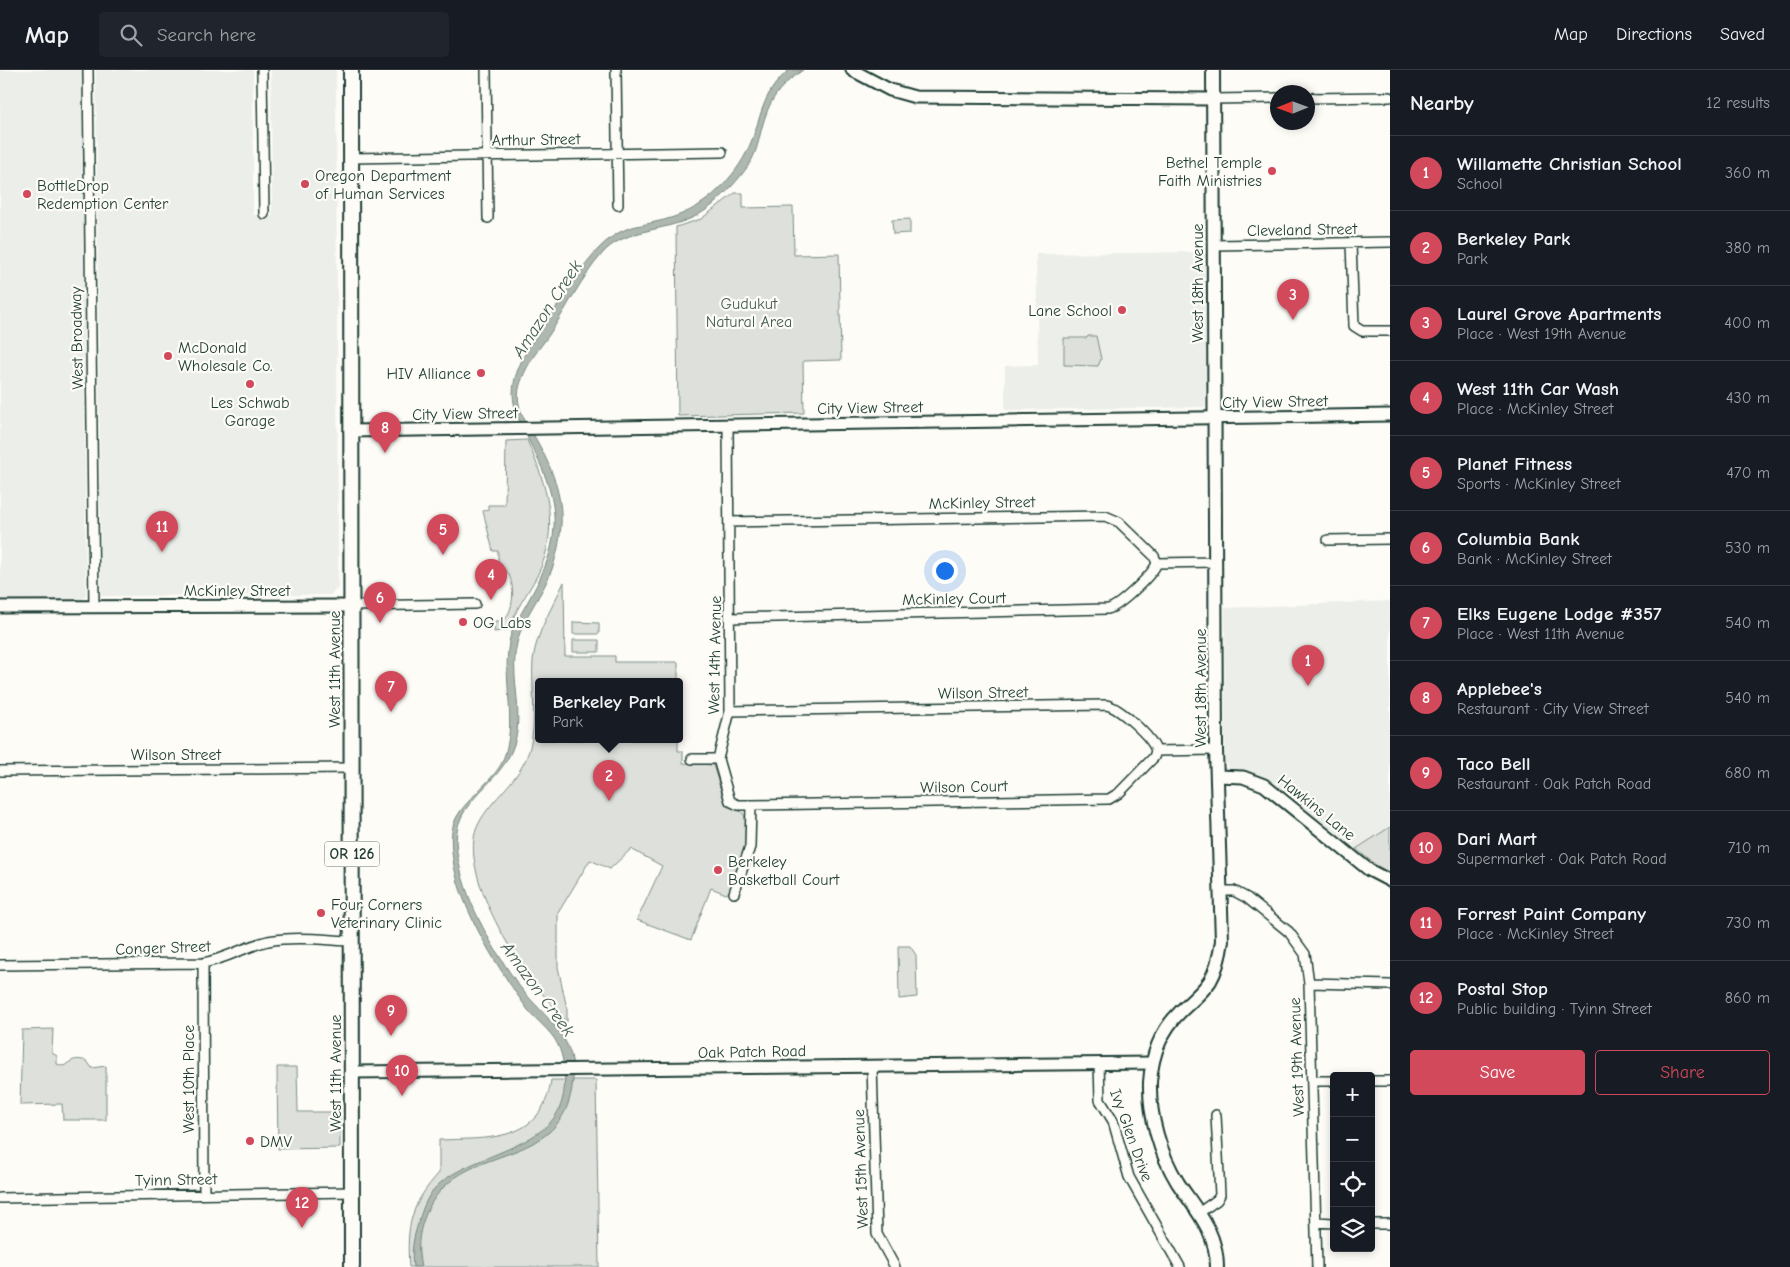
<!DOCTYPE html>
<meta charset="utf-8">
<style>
body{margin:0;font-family:"Comic Neue",sans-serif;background:#20242c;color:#f1f3f6}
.controls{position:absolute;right:15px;bottom:15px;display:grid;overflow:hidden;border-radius:5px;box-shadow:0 2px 8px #0003}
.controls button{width:45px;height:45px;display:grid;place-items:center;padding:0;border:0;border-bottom:1px solid #363941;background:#171b24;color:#f1f3f6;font:25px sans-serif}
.compass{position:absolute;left:1270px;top:15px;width:45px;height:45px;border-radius:50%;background:#171b24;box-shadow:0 2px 8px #0003;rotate:269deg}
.you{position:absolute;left:944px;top:500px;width:18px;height:18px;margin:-12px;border:4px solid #fff;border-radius:50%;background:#1a73e8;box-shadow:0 0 0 8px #1a73e833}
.badge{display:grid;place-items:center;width:32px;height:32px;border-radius:50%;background:#d1495b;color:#fff;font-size:16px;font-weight:700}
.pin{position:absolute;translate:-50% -41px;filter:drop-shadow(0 1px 2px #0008)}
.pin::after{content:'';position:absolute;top:26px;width:18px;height:15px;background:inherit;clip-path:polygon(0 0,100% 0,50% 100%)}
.popup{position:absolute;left:535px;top:608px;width:148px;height:65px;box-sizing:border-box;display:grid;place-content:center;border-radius:5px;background:#171b24;filter:drop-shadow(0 1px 4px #0005);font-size:16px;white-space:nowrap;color:#9ea1a6}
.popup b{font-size:19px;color:#f1f3f6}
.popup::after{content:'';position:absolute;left:50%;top:100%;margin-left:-10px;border:10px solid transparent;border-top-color:#171b24}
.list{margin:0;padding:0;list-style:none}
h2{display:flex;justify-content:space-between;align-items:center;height:65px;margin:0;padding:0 20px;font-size:21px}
h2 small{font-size:16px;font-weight:400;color:#9ea1a6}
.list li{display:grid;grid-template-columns:32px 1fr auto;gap:15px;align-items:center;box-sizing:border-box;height:75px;padding:0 20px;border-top:1px solid #363941}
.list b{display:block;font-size:19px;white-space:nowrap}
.list p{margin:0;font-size:16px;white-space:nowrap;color:#9ea1a6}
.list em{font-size:16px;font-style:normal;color:#9ea1a6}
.actions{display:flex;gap:10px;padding:15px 20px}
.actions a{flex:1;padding:11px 0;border:1px solid #d1495b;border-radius:5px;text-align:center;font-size:18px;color:#d1495b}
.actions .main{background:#d1495b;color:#fff}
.icon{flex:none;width:28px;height:28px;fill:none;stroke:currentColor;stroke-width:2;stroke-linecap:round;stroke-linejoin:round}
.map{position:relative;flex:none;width:1390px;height:1197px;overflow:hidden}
header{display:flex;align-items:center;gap:30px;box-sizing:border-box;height:70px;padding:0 25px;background:#171b24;border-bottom:1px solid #363941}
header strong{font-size:24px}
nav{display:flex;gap:28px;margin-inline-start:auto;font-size:18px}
.search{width:350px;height:45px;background:#20242c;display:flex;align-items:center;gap:12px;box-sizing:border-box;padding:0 18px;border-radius:5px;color:#9ea1a6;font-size:19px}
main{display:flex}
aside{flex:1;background:#171b24}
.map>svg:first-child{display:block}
.built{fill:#eceee9}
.green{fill:#dde0db;stroke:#7e8e88}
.water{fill:#aeb8b1;stroke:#75877f}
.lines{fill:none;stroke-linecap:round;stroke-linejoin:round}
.minor-casing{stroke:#1f3d34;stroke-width:12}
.tertiary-casing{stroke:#1f3d34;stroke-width:15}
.secondary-casing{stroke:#1f3d34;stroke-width:16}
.primary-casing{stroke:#1f3d34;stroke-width:18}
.minor{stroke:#fdfcf7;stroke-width:9}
.tertiary{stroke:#fdfcf7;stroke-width:11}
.secondary{stroke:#fdfcf7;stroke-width:12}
.primary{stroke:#fdfcf7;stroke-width:14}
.poi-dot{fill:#d1495b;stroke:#fdfcf7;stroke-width:2}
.labels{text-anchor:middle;stroke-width:4.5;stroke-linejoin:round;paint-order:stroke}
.shield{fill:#fdfcf7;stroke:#62766e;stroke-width:1}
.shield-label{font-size:15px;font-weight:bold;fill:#1f3d34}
.street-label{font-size:16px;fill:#1f3d34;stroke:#fdfcf7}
.poi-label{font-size:16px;fill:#1f3d34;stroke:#fdfcf7;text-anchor:start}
.park-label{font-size:16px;fill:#455e55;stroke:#fdfcf7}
.water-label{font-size:18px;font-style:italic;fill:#435c53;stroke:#fdfcf7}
</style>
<header>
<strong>Map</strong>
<div class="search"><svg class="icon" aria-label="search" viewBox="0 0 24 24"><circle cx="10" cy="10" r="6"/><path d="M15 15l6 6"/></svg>Search here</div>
<nav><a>Map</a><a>Directions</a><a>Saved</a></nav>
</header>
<main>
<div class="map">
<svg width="1390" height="1197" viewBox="0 0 1390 1197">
<rect width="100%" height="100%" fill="#fdfcf7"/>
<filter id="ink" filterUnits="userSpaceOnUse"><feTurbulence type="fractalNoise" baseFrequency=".02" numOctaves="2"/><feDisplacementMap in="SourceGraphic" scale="10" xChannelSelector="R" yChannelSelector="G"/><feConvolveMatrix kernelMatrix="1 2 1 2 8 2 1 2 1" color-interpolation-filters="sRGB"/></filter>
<g filter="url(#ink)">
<path class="built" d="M0,0H82L86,526L82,530L0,531Z
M96,0H253V145L272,146L271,0H336L338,518L330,525L101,526Z
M1208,182L1205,337L1005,340V296L1038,295L1036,184Z
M1390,531V757L1356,779L1269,710L1245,700L1228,698V694H1225V538Z"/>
<path class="green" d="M735,123H743V138L793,137L794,185L839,184L841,290L803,291L804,343L678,346L676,157L701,149Z
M910,149V163L893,164L892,150Z
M1088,266H1096L1101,289L1098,296L1064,295V268H1087Z
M527,370C547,416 561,458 537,506C528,523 514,541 509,560L494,562L495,551H503C514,541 515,518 509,505C506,500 501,496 498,492V481H493L483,441L488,440V435H505L506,371Z
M564,512L565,586H615V592H678V612H539V670H678V681H683V693L713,695L726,736L742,742C757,761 738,802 730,822L726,824L711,818L691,870L637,850L662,796L631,779L610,799L590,790L558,843V897L567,939V952C553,936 538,920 526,902C503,870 459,794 478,755C491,728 520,711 529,681C538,651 531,620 533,590C536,563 553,536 564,512Z
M573,552L599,553V564H573Z
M573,570H599V582H573Z
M1390,757V803L1377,796L1356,779Z
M898,876H910L916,885L917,927L899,929Z
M53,959L52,983L57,986V994L64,996C73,989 76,988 87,991L92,998L106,996V1050H63L62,1034L20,1035L22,960Z
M277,997H297L298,1042H340V1078L278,1079Z
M551,1010H596L599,1197H409C406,1155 411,1134 439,1103V1070C489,1068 542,1073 551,1010Z"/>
<path class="water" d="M789,0H803C775,19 768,33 760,65C758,74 755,85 750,93C743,104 731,118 721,127C712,137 697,147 684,151C658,161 621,161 602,184C581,208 567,238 549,265C539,279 528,292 522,309C518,318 517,328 520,338C523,349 531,360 537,371C551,396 563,426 561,455C560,470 557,485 552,499C543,525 523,546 517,573C510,601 521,632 517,662C509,717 448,725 457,782C464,829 489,872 515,910C538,944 577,963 573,1009C565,1107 457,1065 425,1146C418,1164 417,1179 421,1197H413C411,1181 413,1169 418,1154C422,1140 427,1125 438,1115C471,1084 551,1078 562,1031C567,1014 565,988 557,973C550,960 537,951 528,940C500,901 463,844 454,796C446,749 456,745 486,713C492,707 500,698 503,690C518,653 502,611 509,573C511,558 520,546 527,533C540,510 553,484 554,457C556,428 543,398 530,373C515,342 505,325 522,290C529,274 541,261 550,247C569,219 590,178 620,162C631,156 643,155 655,152C680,147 701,137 719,119C732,106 742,93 749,77C763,45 760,25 789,0Z"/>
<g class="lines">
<g class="minor-casing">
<path id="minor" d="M88,0L94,537
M262,0L264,144
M486,0L488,148
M616,0L618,135
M1308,28L1390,27
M1213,29L1278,28
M351,88L722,82
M1351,173L1354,256L1362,261H1390
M1214,175L1390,172
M728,356L730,641L718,689L730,731L738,735H751L750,777L734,823
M729,452L1105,446L1119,452L1154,486L1157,493L1216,492
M1328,470L1390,469
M351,536L475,534
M731,548L1108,539C1120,536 1153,504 1157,493
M730,641L1106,635C1119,637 1153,668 1156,681L1216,680
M692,689H718
M0,701L351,698
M751,735L1109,729L1119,723L1154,687L1156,681
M1222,821H1234L1247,828L1289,862L1305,884L1309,913L1317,1197
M203,893L204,1124
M0,895L203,893C226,889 246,876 268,871C295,866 326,870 353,871
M1309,913L1390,915
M1099,993L1100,1030L1113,1051L1129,1107L1180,1197
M872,996L877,1164L895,1197
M1312,1011H1334
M1371,1011H1390
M0,1128L353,1122
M1200,1142L1217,1130L1220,1125L1216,1045
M1316,1152L1334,1153
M1371,1154H1390"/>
</g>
<g class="tertiary-casing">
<path id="tertiary" d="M852,0L890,20L915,27L1213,29
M350,361L1390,345
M0,537L351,536
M1217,706L1243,707L1264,715L1369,800L1390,811
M353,1002L1152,993"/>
</g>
<g class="secondary-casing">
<path id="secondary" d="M1213,0L1216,680L1222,871C1220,885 1217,899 1210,911C1202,923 1191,931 1181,941C1161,960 1152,984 1150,1012C1149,1046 1160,1084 1178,1113C1196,1140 1217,1162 1217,1197"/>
</g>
<g class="primary-casing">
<path id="primary" d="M351,0L352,1197"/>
</g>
<use href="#minor" class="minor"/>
<use href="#tertiary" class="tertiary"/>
<use href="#secondary" class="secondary"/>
<use href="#primary" class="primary"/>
</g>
</g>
<g class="poi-dot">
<circle cx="1272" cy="101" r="5"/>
<circle cx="305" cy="114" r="5"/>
<circle cx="27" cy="124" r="5"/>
<circle cx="1122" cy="240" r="5"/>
<circle cx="168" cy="286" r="5"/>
<circle cx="481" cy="303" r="5"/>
<circle cx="250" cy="314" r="5"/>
<circle cx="463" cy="552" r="5"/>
<circle cx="718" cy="800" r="5"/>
<circle cx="321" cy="843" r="5"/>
<circle cx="250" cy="1071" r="5"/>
</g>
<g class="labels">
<rect class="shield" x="324.5" y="771.5" width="55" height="25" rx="4"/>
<g class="shield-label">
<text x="352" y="789">OR 126</text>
</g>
<g class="street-label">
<text transform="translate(536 69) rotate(-1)" y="6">Arthur Street</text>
<text transform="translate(1302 159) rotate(-1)" y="6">Cleveland Street</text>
<text transform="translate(1197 213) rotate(-90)" y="6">West 18th Avenue</text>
<text transform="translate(76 268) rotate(-91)" y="6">West Broadway</text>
<text transform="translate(1275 331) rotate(-1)" y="6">City View Street</text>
<text transform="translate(870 337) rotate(-1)" y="6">City View Street</text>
<text transform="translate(465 343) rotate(-1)" y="6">City View Street</text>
<text transform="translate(982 432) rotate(-1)" y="6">McKinley Street</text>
<text x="237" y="526">McKinley Street</text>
<text transform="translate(954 528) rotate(-1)" y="6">McKinley Court</text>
<text transform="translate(714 585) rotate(-89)" y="6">West 14th Avenue</text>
<text transform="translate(334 599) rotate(-90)" y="6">West 11th Avenue</text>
<text transform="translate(1200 618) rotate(-90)" y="6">West 18th Avenue</text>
<text transform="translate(983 622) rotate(-1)" y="6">Wilson Street</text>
<text x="176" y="690">Wilson Street</text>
<text transform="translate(964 716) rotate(-1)" y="6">Wilson Court</text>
<text transform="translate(1317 737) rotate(39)" y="6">Hawkins Lane</text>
<text transform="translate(163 877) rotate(-2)" y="6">Conger Street</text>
<text transform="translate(752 981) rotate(-1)" y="6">Oak Patch Road</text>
<text transform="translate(1296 987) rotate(-92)" y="6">West 19th Avenue</text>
<text transform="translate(335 1003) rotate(-90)" y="6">West 11th Avenue</text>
<text transform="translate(188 1009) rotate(-90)" y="6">West 10th Place</text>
<text transform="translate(1132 1065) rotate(70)" y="6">Ivy Glen Drive</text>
<text transform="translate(860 1099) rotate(-92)" y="6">West 15th Avenue</text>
<text transform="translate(176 1109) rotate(-1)" y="6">Tyinn Street</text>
</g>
<g class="poi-label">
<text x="1262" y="98" text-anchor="end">Bethel Temple<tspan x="1262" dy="18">Faith Ministries</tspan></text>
<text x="315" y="111">Oregon Department<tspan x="315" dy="18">of Human Services</tspan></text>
<text x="37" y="121">BottleDrop<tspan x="37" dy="18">Redemption Center</tspan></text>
<text x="1112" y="246" text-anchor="end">Lane School</text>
<text x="178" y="283">McDonald<tspan x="178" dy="18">Wholesale Co.</tspan></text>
<text x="471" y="309" text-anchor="end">HIV Alliance</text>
<text x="250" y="338" text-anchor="middle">Les Schwab<tspan x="250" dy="18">Garage</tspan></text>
<text x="473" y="558">OG Labs</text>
<text x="728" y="797">Berkeley<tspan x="728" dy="18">Basketball Court</tspan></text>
<text x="331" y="840">Four Corners<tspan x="331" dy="18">Veterinary Clinic</tspan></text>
<text x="260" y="1077">DMV</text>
</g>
<g class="park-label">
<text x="749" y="239">Gudukut<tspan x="749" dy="18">Natural Area</tspan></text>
</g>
<g class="water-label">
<text transform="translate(547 239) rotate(-57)" y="6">Amazon Creek</text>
<text transform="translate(538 919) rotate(54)" y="6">Amazon Creek</text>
</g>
</g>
</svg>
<div class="controls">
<button>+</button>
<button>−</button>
<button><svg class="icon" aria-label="locate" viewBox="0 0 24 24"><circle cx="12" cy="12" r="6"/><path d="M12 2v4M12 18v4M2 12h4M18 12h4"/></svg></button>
<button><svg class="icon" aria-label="layers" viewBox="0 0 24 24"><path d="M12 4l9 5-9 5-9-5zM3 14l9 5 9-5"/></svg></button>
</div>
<svg class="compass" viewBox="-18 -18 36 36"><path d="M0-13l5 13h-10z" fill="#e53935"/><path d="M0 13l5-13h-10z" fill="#9ea1a6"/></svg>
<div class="you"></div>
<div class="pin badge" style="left:1308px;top:616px">1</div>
<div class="pin badge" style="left:609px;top:731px">2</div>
<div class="popup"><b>Berkeley Park</b>Park</div>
<div class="pin badge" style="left:1293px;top:250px">3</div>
<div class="pin badge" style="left:491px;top:530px">4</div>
<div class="pin badge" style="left:443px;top:485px">5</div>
<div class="pin badge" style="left:380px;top:553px">6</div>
<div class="pin badge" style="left:391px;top:642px">7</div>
<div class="pin badge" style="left:385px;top:383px">8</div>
<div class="pin badge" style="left:391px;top:966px">9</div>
<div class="pin badge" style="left:402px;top:1026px">10</div>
<div class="pin badge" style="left:162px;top:482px">11</div>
<div class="pin badge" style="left:302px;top:1158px">12</div>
</div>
<aside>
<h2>Nearby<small>12 results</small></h2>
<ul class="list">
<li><span class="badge">1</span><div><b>Willamette Christian School</b><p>School</p></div><em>360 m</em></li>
<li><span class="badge">2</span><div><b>Berkeley Park</b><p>Park</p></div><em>380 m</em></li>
<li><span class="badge">3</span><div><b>Laurel Grove Apartments</b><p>Place · West 19th Avenue</p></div><em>400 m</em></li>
<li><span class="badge">4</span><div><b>West 11th Car Wash</b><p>Place · McKinley Street</p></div><em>430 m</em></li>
<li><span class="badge">5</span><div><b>Planet Fitness</b><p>Sports · McKinley Street</p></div><em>470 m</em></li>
<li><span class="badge">6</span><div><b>Columbia Bank</b><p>Bank · McKinley Street</p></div><em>530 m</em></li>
<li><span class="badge">7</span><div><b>Elks Eugene Lodge #357</b><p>Place · West 11th Avenue</p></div><em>540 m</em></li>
<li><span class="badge">8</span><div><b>Applebee's</b><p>Restaurant · City View Street</p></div><em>540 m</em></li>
<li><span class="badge">9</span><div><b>Taco Bell</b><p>Restaurant · Oak Patch Road</p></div><em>680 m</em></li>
<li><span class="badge">10</span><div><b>Dari Mart</b><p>Supermarket · Oak Patch Road</p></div><em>710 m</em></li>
<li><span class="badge">11</span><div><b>Forrest Paint Company</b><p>Place · McKinley Street</p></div><em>730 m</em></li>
<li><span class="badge">12</span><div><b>Postal Stop</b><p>Public building · Tyinn Street</p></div><em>860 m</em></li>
</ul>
<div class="actions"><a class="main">Save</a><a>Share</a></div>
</aside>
</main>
